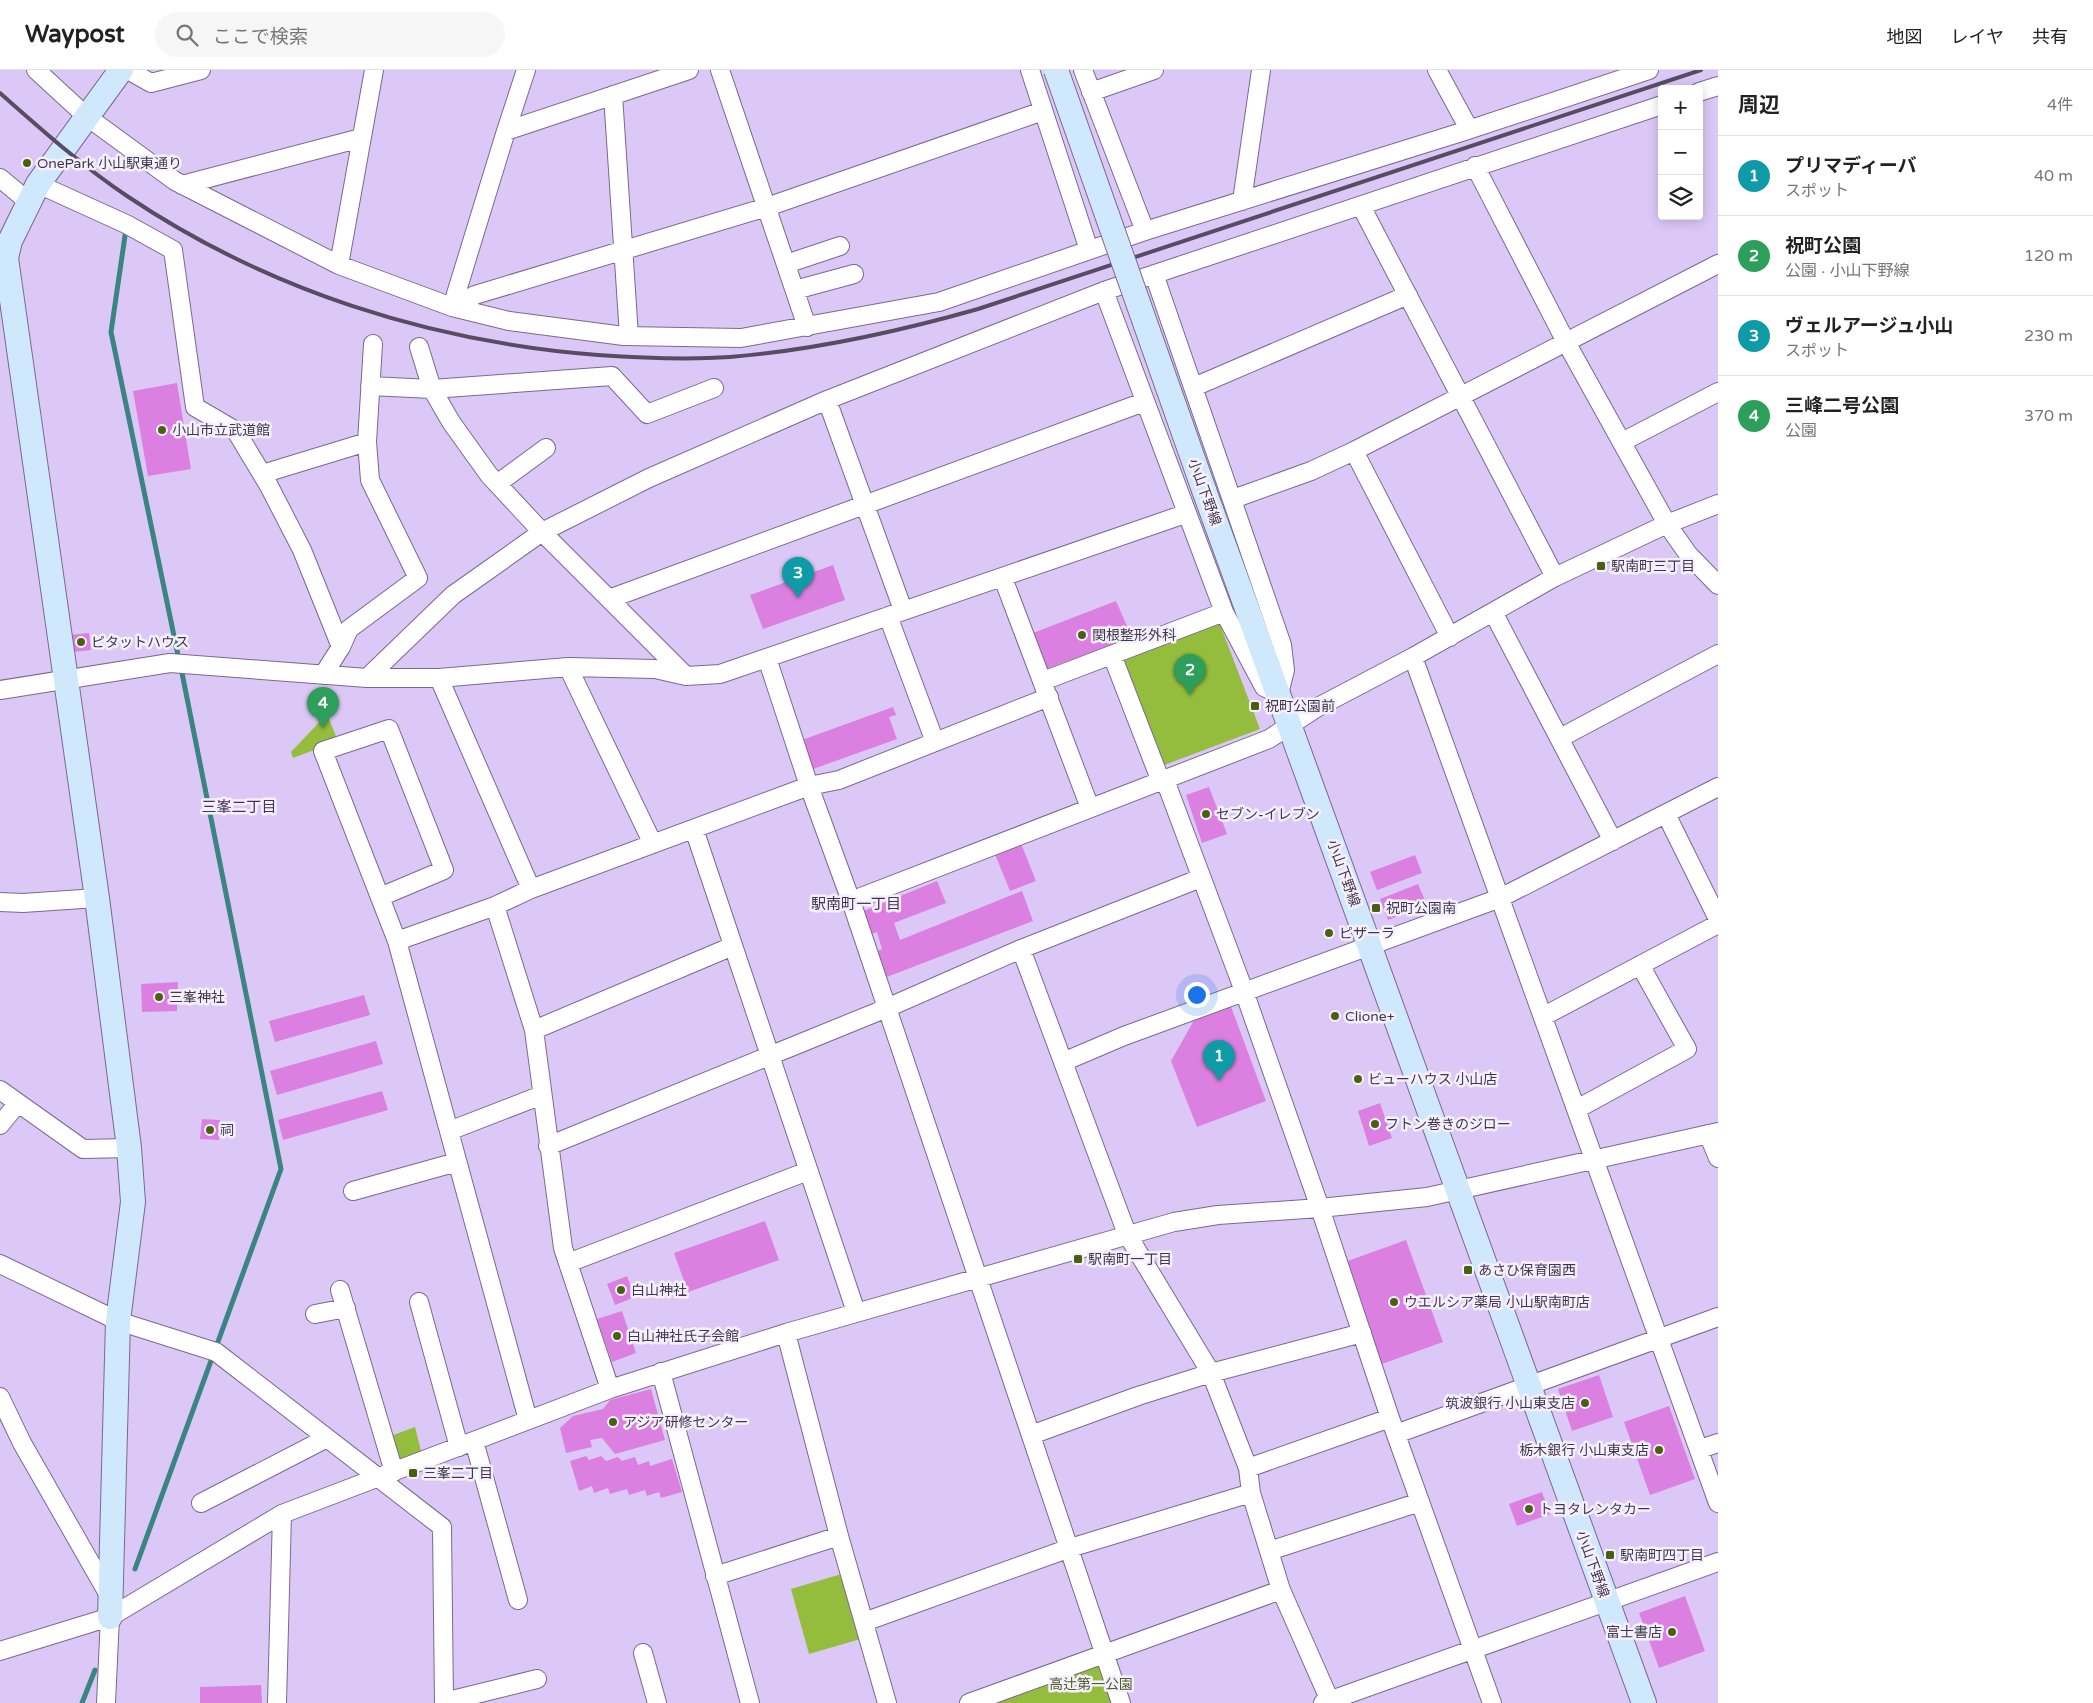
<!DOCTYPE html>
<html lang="ja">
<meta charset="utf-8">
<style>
body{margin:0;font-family:"Varela Round","Noto Sans JP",sans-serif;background:#f6f6f6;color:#222}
.controls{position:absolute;right:15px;top:15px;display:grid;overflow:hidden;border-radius:5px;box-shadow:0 2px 12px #0003}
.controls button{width:45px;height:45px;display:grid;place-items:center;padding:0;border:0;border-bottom:1px solid #e0e0e0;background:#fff;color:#222;font:25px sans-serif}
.you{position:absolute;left:1196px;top:924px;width:18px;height:18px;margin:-12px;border:4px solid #fff;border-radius:50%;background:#1a73e8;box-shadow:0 0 0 8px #1a73e833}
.badge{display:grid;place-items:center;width:32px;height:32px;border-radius:50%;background:#db2777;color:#fff;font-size:16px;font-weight:700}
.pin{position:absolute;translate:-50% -41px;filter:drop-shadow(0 1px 2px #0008)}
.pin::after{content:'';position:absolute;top:26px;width:18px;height:15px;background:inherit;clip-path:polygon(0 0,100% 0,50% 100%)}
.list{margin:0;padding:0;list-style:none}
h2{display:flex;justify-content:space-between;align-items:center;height:65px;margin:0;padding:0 20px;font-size:21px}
h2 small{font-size:16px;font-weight:400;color:#767676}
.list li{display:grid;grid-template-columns:32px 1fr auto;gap:15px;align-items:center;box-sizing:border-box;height:80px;padding:0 20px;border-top:1px solid #e0e0e0}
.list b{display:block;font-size:19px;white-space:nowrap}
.list p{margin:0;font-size:16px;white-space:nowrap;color:#767676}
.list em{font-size:16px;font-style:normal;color:#767676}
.icon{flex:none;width:28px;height:28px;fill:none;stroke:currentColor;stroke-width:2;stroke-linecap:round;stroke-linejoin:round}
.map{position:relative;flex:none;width:1718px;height:1633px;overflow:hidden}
header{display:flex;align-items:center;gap:30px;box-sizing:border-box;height:70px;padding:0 25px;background:#fff;border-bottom:1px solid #e0e0e0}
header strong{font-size:24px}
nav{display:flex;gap:28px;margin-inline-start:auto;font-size:18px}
.search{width:350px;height:45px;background:#f6f6f6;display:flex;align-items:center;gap:12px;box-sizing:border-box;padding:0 18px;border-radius:28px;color:#767676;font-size:19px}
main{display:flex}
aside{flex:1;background:#fff}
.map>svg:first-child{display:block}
.green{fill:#95bd3d}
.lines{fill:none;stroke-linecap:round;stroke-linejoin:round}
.stream{stroke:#3a8481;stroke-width:5}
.building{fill:#db80e0}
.street-casing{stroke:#7b6891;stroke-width:20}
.secondary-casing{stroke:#7b6891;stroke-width:26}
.street{stroke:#fff;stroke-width:18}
.secondary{stroke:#d0e8fb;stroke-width:24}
.rail{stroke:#574d63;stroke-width:4}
.secondary-bridge-casing{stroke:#7b6891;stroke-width:26;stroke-linecap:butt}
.secondary-bridge{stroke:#d0e8fb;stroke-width:24}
.poi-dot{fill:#49610e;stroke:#f6f0fe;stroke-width:2}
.labels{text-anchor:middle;stroke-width:5;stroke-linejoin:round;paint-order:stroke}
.poi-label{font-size:14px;fill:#40384a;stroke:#f6f0fe;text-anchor:start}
.street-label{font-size:14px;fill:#40384a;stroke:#f6f0fe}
.park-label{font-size:14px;fill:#4c5e2b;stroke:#f6f0fe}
.neighbourhood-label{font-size:15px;fill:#443257;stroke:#f6f0fe}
</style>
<header>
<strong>Waypost</strong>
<div class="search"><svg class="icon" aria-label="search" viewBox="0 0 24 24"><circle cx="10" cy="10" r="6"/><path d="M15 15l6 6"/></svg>ここで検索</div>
<nav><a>地図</a><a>レイヤ</a><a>共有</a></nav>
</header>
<main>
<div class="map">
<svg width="1718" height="1633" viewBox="0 0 1718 1633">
<rect width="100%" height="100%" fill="#dcc8f6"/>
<path class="green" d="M1219,552L1260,659L1159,697L1121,590Z
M327,644L338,671L293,688L291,682Z
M415,1357L422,1385L396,1394L388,1367Z
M845,1503L864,1568L809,1584L791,1519Z
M1103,1589L1118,1633H980Z"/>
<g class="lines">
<path class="stream" d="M126,159L111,262L179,590
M135,1499L281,1099L181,598
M82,1633L95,1600"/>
</g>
<path class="building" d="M177,313L191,399L148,406L133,321Z
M833,495L845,530L763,559L750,525Z
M1116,531L1132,567L1046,599L1033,563Z
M89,563L91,580L73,582L71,565Z
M893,637L896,645L889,647L897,669L813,699L802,670Z
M1209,717L1227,764L1202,773L1186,725Z
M1020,771L1036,811L1010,821L994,782Z
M1415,785L1422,803L1377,820L1370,802Z
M937,811L946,833L894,853L900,870L1022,821L1033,851L884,908L874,882L882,879L877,862L869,865L861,842Z
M1418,814L1427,835L1388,850L1380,829Z
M178,912L177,941L142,942L141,914Z
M364,925L370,945L275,972L269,951Z
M1230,934L1266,1031L1197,1057L1171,991L1197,945Z
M376,971L383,994L277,1025L270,1001Z
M382,1021L388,1040L283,1070L278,1050Z
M1380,1033L1392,1068L1369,1076L1358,1041Z
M202,1049L220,1050L219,1070L200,1069Z
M765,1151L779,1190L688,1222L674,1183Z
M1406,1170L1443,1272L1382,1294L1345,1192Z
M627,1206L635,1227L615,1235L607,1214Z
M622,1241L636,1283L612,1292L597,1249Z
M1599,1305L1613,1347L1572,1361L1558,1319Z
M651,1319L665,1370L615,1384L602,1368L590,1370L592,1377L566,1383L560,1358L573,1346L603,1339L610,1330Z
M1669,1336L1695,1409L1650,1425L1624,1352Z
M586,1386L589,1390L601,1386L606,1391L618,1387L622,1391L635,1387L638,1395L649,1391L650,1396L672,1389L682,1422L661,1428L659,1422L647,1426L645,1420L629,1425L627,1419L610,1424L608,1418L594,1423L592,1416L579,1421L570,1391Z
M1542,1422L1550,1444L1517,1456L1509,1434Z
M1685,1526L1705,1581L1659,1598L1639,1543Z
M261,1615L262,1633H200V1617Z"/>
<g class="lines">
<g class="street-casing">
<path id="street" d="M36,0L86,46L175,111L339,195L452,237L509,251L624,266L741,268L939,232L1145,161L1465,61L1649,0
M128,0L151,13L201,0
M720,0L807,257
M1030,0L1089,180
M1083,0L1145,161
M1437,0L1469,59
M1091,22L1154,0
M1699,22L1718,16
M613,25L629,266
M506,61L526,0
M1475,96L1566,272L1667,454L1688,484L1718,515
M0,108L30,133
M38,114L126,154L173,180L195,337L236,361L269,416L302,480L341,577
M182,115L361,68
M1242,131L1261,0
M1361,136L1555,507
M786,194L840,176
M339,195L374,0
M795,220L854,204
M1104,221L1224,542L1264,617L1279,624L1285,600L1282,575L1154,204
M452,237L475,225L767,137L1043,41
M452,237L506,61L689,0
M419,277L432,319L451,352L489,405L542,462L686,606
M370,316L432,319L612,306L647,344L714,318
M1194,317L1408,225
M827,330L903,540
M1622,372L1718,322
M1354,381L1450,567
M262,404L367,372
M497,414L546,378
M1233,429L1311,401L1354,381L1718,194
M1003,508L1090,738
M609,529L1144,332
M1493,542L1613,771
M888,546L935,672
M1112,585L1158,704L1165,710L1244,921L1320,1138L1390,1348L1492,1633
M1413,587L1718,1433
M767,588L809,716L851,831
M568,597L653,774
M323,605L341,577L349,559L418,508L370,410L367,372L373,274
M367,608L453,525L542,462L649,408L827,330L1104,221L1662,35
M439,608L531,819
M1043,611L1224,542
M0,620L170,593L367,608H439L568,597L655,599L686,606L720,604L1185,444
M1560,668L1718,584
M1666,744L1718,849
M694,759L856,1242
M380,827L444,800L389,659L323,681L397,871L528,1350
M0,832L23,833L97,828
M495,836L534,960L563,1178L610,1319
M397,871L495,836L531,819L809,716L839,710L1049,627
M1021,879L1127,1164L1211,1303L1248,1398L1251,1423L1281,1520L1330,1631
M1544,946L1718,854
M534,960L733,876
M1063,992L1124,966L1500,828L1718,717
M0,1020L83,1079L129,1078
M1577,1039L1687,979L1640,895
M0,1055L18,1033
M449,1061L542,1025
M1708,1064L1718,1088
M548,1076L887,938L1021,879L1201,808
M353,1121L457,1092
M568,1193L808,1101
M0,1194L118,1251L216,1282L442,1457L444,1633
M340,1220L394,1402
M419,1232L459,1377
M315,1244L346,1238
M786,1263L839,1466L887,1633
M661,1302L750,1633
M0,1327L22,1373L110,1527
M1396,1364L1718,1247
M1031,1365L1138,1326L1211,1303L1362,1263
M474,1371L518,1530
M1700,1379L1718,1373
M1248,1398L1390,1348
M201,1433L327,1368
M1269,1481L1420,1432
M715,1506L839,1466
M864,1552L1070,1478L1251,1423
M0,1581L110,1547L282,1444L610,1319L786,1263L1174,1152L1218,1145L1320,1138L1427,1127L1718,1062
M643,1583L657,1633
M444,1632L537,1609
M106,1633L110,1547
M277,1633L282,1444
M969,1633L1281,1520
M1121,1633L851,831L1269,669L1318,637L1413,587L1555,507L1667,454L1718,434
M1323,1633L1718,1492"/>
</g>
<g class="secondary-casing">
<path id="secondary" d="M1204,420L1644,1633
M110,1547L118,1251L133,1132L129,1078L97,828L6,188L10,171L38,114L121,0"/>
</g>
<use href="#street" class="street"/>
<use href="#secondary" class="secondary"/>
<path class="rail" d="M0,23C41,59 82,96 127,126C267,220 430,272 598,285C641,288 686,290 730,287C815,280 897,262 978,239L1701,0"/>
<g class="secondary-bridge-casing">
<path id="secondary-bridge" d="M1056,0L1204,420"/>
</g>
<use href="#secondary-bridge" class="secondary-bridge"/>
</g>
<g class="poi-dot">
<circle cx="27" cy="93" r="5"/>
<circle cx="162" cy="360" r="5"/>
<rect x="1596" y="491" width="10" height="10" rx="2.5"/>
<circle cx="1082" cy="565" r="5"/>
<circle cx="81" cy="572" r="5"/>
<rect x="1250" y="631" width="10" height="10" rx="2.5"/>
<circle cx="1206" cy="744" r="5"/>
<rect x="1371" y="833" width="10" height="10" rx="2.5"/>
<circle cx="1329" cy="863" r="5"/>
<circle cx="159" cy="927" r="5"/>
<circle cx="1335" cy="946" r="5"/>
<circle cx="1358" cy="1009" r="5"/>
<circle cx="1375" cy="1054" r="5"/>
<circle cx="210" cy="1060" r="5"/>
<rect x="1073" y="1184" width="10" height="10" rx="2.5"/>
<rect x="1463" y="1195" width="10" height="10" rx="2.5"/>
<circle cx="621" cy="1220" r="5"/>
<circle cx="1394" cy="1232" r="5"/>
<circle cx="617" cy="1266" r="5"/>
<circle cx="1585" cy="1333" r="5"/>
<circle cx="613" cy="1352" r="5"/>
<circle cx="1659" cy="1380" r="5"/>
<rect x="408" y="1398" width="10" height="10" rx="2.5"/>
<circle cx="1529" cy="1439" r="5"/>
<rect x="1605" y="1480" width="10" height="10" rx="2.5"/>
<circle cx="1672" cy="1562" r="5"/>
</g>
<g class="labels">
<g class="poi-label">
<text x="37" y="98">OnePark 小山駅東通り</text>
<text x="172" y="365">小山市立武道館</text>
<text x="1611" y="501">駅南町三丁目</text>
<text x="1092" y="570">関根整形外科</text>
<text x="91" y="577">ピタットハウス</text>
<text x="1265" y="641">祝町公園前</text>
<text x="1216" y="749">セブン-イレブン</text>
<text x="1386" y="843">祝町公園南</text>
<text x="1339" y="868">ピザーラ</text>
<text x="169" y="932">三峯神社</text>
<text x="1345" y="951">Clione+</text>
<text x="1368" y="1014">ビューハウス 小山店</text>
<text x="1385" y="1059">フトン巻きのジロー</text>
<text x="220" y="1065">祠</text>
<text x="1088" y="1194">駅南町一丁目</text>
<text x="1478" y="1205">あさひ保育園西</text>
<text x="631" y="1225">白山神社</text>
<text x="1404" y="1237">ウエルシア薬局 小山駅南町店</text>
<text x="627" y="1271">白山神社氏子会館</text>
<text x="1575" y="1338" text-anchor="end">筑波銀行 小山東支店</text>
<text x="623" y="1357">アジア研修センター</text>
<text x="1649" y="1385" text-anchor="end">栃木銀行 小山東支店</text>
<text x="423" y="1408">三峯二丁目</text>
<text x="1539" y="1444">トヨタレンタカー</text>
<text x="1620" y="1490">駅南町四丁目</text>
<text x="1662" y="1567" text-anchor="end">富士書店</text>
</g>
<g class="street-label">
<text transform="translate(1205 422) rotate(70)" y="5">小山下野線</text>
<text transform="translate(1344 803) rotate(70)" y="5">小山下野線</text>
<text transform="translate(1593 1494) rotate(70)" y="5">小山下野線</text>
</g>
<g class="park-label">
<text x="1091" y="1619">高辻第一公園</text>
</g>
<g class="neighbourhood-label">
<text x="239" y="742">三峯二丁目</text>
<text x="856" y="839">駅南町一丁目</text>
</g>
</g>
</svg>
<div class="controls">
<button>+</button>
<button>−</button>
<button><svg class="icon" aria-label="layers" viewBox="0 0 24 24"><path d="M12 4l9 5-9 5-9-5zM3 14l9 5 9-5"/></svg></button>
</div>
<div class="you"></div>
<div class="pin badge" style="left:1219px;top:1011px;background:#0f9aa8">1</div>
<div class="pin badge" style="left:1190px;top:625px;background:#2e9e5b">2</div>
<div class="pin badge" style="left:798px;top:528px;background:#0f9aa8">3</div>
<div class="pin badge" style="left:323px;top:658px;background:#2e9e5b">4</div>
</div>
<aside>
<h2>周辺<small>4件</small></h2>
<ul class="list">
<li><span class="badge" style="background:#0f9aa8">1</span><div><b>プリマディーバ</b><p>スポット</p></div><em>40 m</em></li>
<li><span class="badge" style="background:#2e9e5b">2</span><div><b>祝町公園</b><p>公園 · 小山下野線</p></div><em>120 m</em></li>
<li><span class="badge" style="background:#0f9aa8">3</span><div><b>ヴェルアージュ小山</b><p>スポット</p></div><em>230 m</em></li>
<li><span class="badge" style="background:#2e9e5b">4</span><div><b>三峰二号公園</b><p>公園</p></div><em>370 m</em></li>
</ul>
</aside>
</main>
